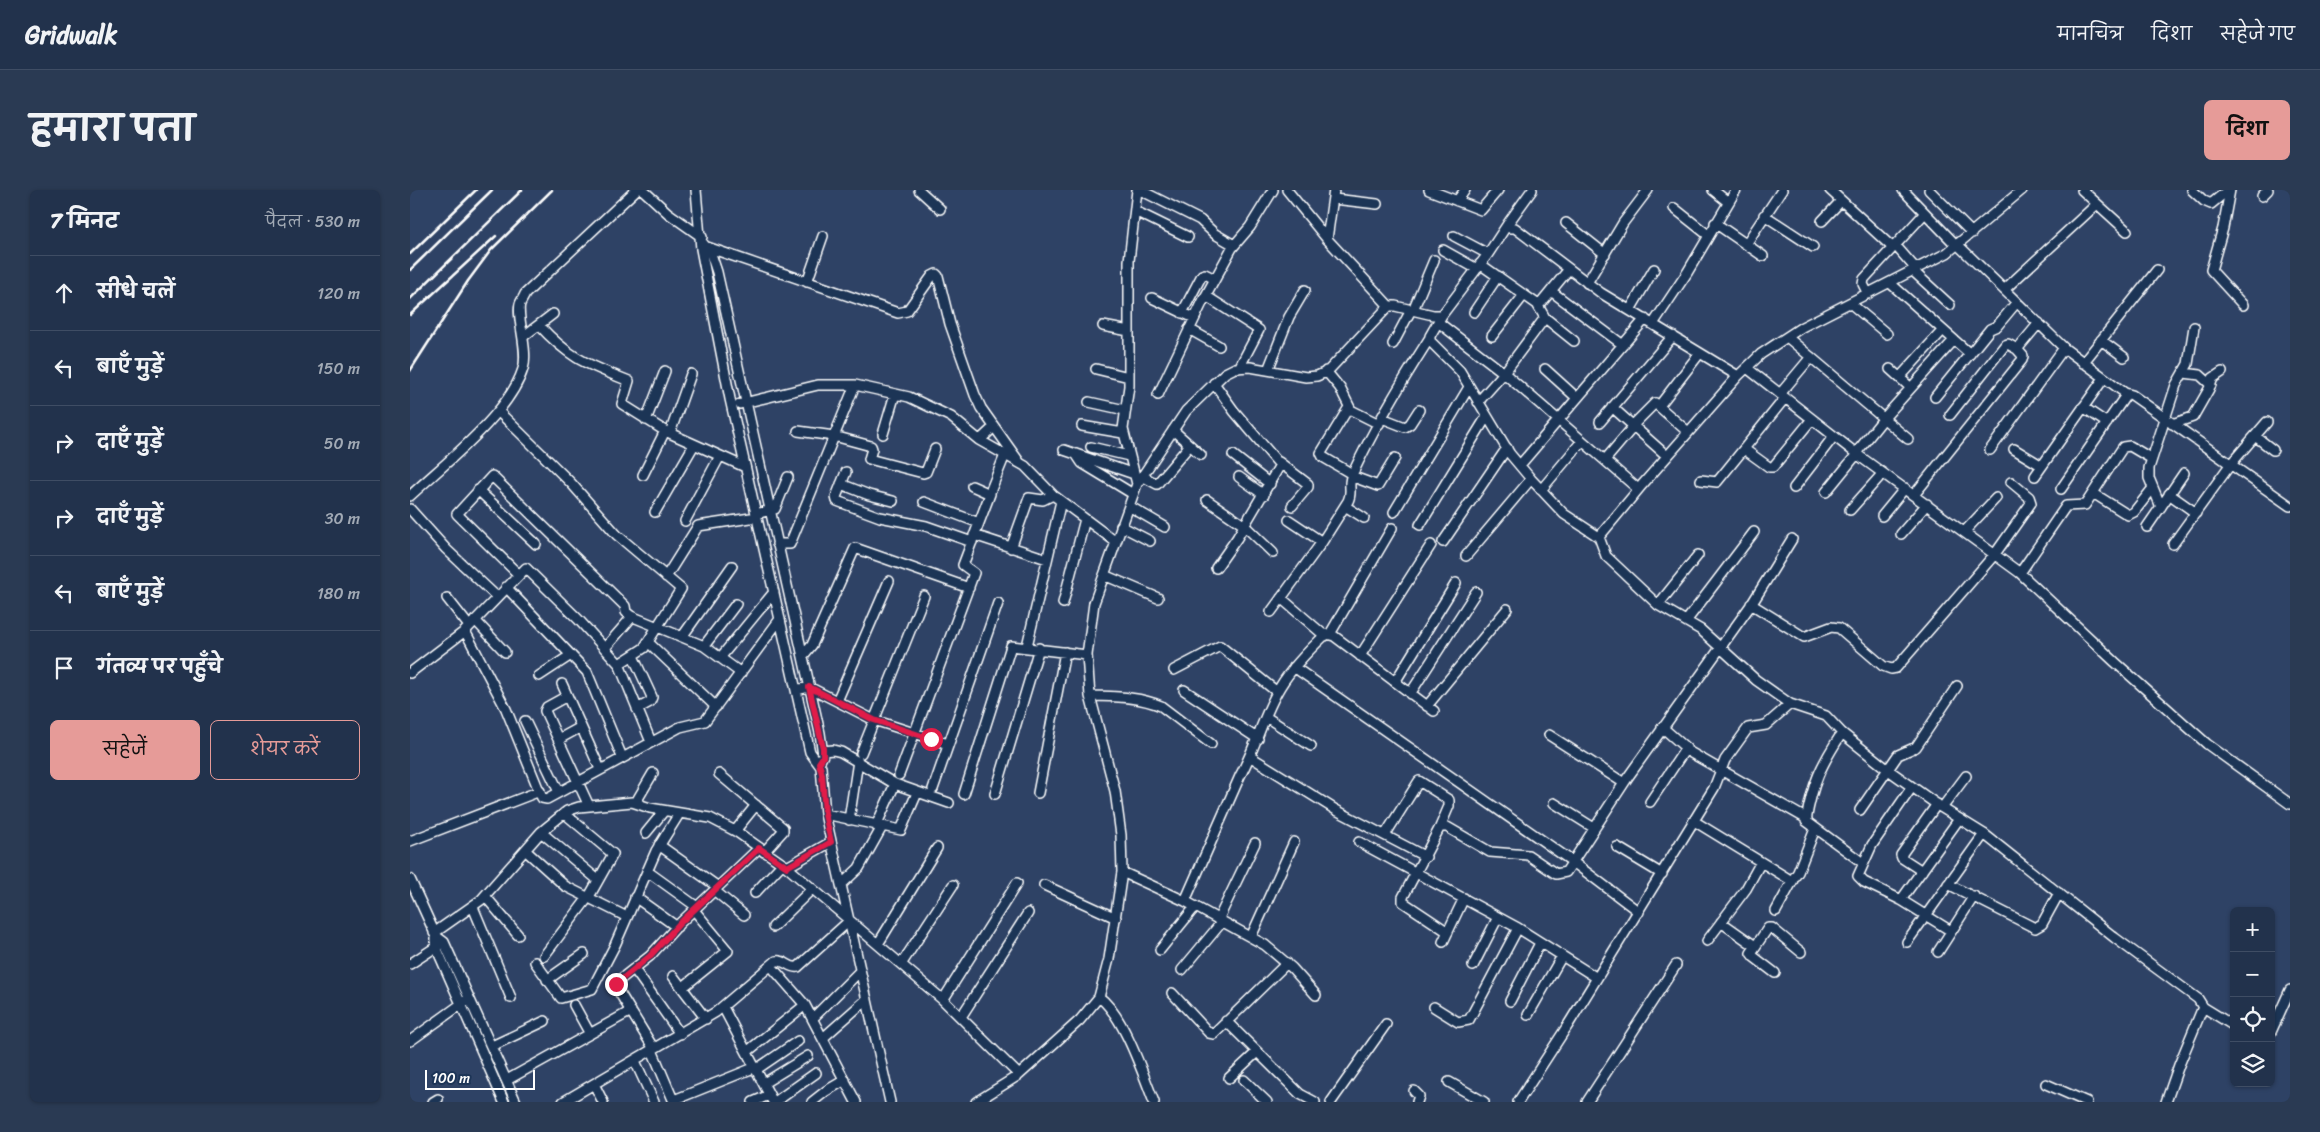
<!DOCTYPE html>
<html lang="hi">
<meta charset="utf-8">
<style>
body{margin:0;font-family:Sriracha,"Playpen Sans Deva",sans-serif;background:#2a3a53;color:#f1f3f6}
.controls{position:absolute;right:15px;bottom:15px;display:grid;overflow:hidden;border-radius:8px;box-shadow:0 1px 4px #0004}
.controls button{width:45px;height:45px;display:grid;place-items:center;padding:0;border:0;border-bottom:1px solid #3f4d64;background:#22324c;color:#f1f3f6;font:25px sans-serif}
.scale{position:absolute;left:15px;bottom:12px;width:110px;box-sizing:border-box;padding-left:5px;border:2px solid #fff;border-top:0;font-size:14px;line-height:18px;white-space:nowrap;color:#fff;-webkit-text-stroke:4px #1d3557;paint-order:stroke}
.stop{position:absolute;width:15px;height:15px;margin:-11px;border:4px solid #e11d48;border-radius:50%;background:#fff}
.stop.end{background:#e11d48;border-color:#fff;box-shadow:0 1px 5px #0008}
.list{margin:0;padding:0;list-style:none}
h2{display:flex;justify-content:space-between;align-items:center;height:65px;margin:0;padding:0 20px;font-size:21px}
h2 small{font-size:16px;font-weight:400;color:#a2aab5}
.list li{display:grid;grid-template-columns:32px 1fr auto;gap:15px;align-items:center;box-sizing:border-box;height:75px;padding:0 20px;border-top:1px solid #3f4d64}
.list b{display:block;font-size:19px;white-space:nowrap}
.list em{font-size:16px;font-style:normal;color:#a2aab5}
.actions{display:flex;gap:10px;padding:15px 20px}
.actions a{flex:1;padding:11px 0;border:1px solid #e69b98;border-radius:8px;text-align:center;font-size:18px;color:#e69b98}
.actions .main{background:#e69b98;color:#111}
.icon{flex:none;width:28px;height:28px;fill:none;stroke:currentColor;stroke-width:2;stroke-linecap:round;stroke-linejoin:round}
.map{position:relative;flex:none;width:1880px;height:912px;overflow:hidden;border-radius:8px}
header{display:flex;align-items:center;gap:30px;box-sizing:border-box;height:70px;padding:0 25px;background:#22324c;border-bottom:1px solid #3f4d64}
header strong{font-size:24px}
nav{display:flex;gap:28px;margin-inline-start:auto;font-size:18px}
.intro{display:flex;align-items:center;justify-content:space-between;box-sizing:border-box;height:120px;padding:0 30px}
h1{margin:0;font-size:35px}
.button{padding:12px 22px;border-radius:8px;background:#e69b98;color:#111;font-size:18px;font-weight:700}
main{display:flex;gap:30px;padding:0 30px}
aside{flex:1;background:#22324c;border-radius:8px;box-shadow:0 1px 4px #0004}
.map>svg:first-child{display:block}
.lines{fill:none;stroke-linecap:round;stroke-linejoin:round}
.minor-casing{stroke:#fff;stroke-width:12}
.minor{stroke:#1d3557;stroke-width:9}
.rail{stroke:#fff;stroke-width:2.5}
.route{stroke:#e11d48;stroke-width:6}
</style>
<header>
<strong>Gridwalk</strong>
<nav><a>मानचित्र</a><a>दिशा</a><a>सहेजे गए</a></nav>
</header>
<div class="intro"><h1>हमारा पता</h1><a class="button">दिशा</a></div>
<main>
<aside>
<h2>7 मिनट<small>पैदल · 530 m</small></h2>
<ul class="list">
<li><svg class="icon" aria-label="ahead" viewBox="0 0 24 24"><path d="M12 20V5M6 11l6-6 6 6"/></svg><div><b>सीधे चलें</b></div><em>120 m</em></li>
<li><svg class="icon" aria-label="left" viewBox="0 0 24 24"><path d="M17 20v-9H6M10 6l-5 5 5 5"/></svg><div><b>बाएँ मुड़ें</b></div><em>150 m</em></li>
<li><svg class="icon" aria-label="right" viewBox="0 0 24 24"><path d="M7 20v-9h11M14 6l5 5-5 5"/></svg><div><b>दाएँ मुड़ें</b></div><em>50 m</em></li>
<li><svg class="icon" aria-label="right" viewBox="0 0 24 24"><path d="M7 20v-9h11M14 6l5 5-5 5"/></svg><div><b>दाएँ मुड़ें</b></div><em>30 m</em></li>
<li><svg class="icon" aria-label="left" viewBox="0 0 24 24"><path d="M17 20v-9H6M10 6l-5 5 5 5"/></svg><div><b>बाएँ मुड़ें</b></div><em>180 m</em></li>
<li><svg class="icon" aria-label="arrive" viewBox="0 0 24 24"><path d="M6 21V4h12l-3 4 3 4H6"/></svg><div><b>गंतव्य पर पहुँचे</b></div></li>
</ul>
<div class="actions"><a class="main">सहेजें</a><a>शेयर करें</a></div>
</aside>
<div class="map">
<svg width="1880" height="912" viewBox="0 0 1880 912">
<rect width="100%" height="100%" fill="#2e4265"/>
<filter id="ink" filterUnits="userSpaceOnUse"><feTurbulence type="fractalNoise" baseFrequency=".02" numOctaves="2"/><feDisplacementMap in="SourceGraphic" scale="10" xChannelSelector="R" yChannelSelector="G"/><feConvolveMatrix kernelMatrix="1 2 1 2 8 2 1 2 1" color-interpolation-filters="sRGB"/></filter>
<g filter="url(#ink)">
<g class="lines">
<g class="minor-casing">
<path id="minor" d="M233,0L258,23L292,47
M286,0L291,59L320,209L400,562L411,577L415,624L480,912
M509,0L530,19
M730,0L790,30L805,44L824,55
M877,0L917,49L979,116
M1019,0L1071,20L1088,0
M1303,0L1318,12
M1420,0L1483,58
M1493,0L1547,56
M1519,0L1562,43
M1672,0L1717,41
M1782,0L1794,11L1801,14L1818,0
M1820,0L1813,38L1801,80L1833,115
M1852,6L1858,0
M924,9L967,14
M1047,11L1055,0
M1264,18L1298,45
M725,21L778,47
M1354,25L1403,57
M1412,31L1431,11
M1099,32L1122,0
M1156,33L1195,64
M1305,33L1353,66
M1044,46L1078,64
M917,49L924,0
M292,52L301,64L307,82L410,543L413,565L409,573
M1336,54L1372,0
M1485,55L1506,79
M1548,55L1654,158L1715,203L1714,208L1651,299
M297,57L488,123L497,121L522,86L526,84L528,86L540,134L565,205L571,218L610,273
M1033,60L1067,79
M1070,74L1127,114L1132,112L1159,79
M1503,81L1540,115
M397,92L413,46
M1177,93L1213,33L1238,0
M1480,93L1560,164
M1594,100L1687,14
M1141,101L1213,155
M1458,104L1453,94L1454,89L1515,23
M796,106L849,140L829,178
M742,108L784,128
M1440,113L1477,144
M1003,120L1024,70
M1220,120L1244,79
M1064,122L1088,86
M772,123L792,85L795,84L805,89
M1032,125L1020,146V151L1050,181L1100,264L1121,289L1154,324L1189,347L1232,295L1328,186L1351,164L1392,137L1537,63L1612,0
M1134,127L1164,151
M1028,132L1094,183L1228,299
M1243,134L1277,83L1326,0
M129,135C160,169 177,174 219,191L212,214L255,241L335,277
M693,136L719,141
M779,139L809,156
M114,146L143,124
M1082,146L1114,105
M1377,147L1498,249
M1691,150L1714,167
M983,154L1001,120
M1673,173L1747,80
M1337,178L1452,268L1610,383L1705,472L1797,554L1880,614
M686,179L719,187
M1135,179L1167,208
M1480,179L1501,198
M858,180L879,127L895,100
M916,181L930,198L941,220L969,234
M1774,183L1790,185L1801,195
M1490,187L1533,140
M804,193L824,221L870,275L827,348L806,378
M1715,203L1722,205L1880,316
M1370,204L1401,167
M748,205L793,111L822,58L840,37L863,0
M1525,207L1580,139L1587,136L1607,112
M679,212L715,220
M1068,212L1094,183L1134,129V126L1127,114
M330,214L408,195H445L499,207L541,227L569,250L615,276L643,305L706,352
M1249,216L1290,163
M939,217L911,263L913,267L942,284
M1202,217L1257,266
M1673,217L1697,233
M88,221L161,293L207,345L271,399L234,458L209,474
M1540,225L1595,155L1598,154L1605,158L1609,157L1629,133
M972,228L995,237L1000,234L1009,220
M236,230L255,181
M1190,232L1263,146
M1762,234L1783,227L1799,199L1803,188L1812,182
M672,236L713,243
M1222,236L1245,213L1278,242
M763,240L791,265
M388,241L424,246L461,256L462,259L459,269L513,283L516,282L525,259
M260,243L281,184
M473,244L485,204
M1845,246L1863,260
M570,250L584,237
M681,257L719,266
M1334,259L1359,277H1363L1402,229
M1604,259L1632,276
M654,260L724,284
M1580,260L1654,158
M1446,263L1474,228L1544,150
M666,264L672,273L723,304
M823,265L860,294
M1195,270L1223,237
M869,272L898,294V297L882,316
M1110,275L1235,129
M436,282L426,307L427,311L470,327L516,336L562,352
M233,285L255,241
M732,286L747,294L780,255
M941,286L968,296L985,268
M1625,286L1694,188
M829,287L854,305
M1291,290L1307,292L1375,208
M431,294L459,305L483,311
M727,294L713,239L719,196V71L727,0
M1384,298L1424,246
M68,300L126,354
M1131,300L1172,251
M580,302L595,265
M1416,302L1447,264
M1683,303L1718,325L1724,322L1743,298
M1759,304L1786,323
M1504,305L1612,170L1613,166L1606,158
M0,306C34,274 99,224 113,179C119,161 106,126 110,114C111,111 114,107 115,104L226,0
M797,310L835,336L863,363
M514,312L569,333
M719,316L755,337
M935,316L954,328
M1751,317L1739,288V278L1766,195L1778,174L1784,137
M0,319L36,359L87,407
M1440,320L1473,283
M245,322L284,255
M984,322L1059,197
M346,324L365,319L378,287
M1472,326L1495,298
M879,330L912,352
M275,331L310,266
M1010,335L1077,226
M711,336L740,351
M1737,337L1774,283
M1554,342L1586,308
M1491,344L1517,314
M564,345L637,369
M1189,347L1196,366L1248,415L1291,440L1346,490L1380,514L1416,526L1432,543L1477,579L1532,618L1574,644L1705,748L1788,809L1793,817L1769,875L1756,912
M1033,352L1097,258
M367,354H380L445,195
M1763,354L1820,275L1857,232
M601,358L619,308L633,310L643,305
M1056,366L1121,289
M1610,383L1656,316L1675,315L1713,257L1720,256L1742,269
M108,384L47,324L82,286L215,416L216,422L221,426V428L195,458
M694,385L748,408
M256,387L288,336L347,327
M96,397L177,482L212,567
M37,408L59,436
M871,408L915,446
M653,413L675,329
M1341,414L1394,447L1421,437L1429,438L1473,476L1481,479L1486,478L1585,364L1621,313L1619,307L1601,292
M1248,415L1288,365
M861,422L912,352L938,311C943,302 937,294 942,285C964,238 991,193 1019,149
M221,426L294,456L331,483
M65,430L95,462
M1277,430L1344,342
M55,441L96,519L132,608L137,609L270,537L295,531L370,429
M920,444L982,338
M272,447L322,376
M238,452L306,517
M294,456L326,414
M617,456L651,311
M223,466L242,507L240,512L227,519
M393,466L402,455L445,358L559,398
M950,466L1021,355
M310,468L364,402
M884,477L1163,672L1229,722
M764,480L810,456L867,502
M0,483L55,441L116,378L168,429L209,474L241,552
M129,486L161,465
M985,492L1046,393
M152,494L190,579
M386,500L399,497L464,530L538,554
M774,500L848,549
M1000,504L1066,402
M157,506L137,517L135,521L179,616
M680,506C704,507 728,506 751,516L801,554
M427,511L479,391
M1017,516L1097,419
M856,527L901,556
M115,531L149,602
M1432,543C1411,575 1402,594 1396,631L1453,673
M1139,545L1214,593
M149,549L171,537
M1276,560L1397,629
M413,561L423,560L431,562L485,594L539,613
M451,563L514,406
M841,567L926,620L1016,667
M309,584L373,638V641L354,662
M489,585L564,383L553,375L580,304L562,296
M1502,597L1462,655L1448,686L1454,692L1491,710L1541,741
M523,599L588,413
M628,603L655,462
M554,604L601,456L677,465
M585,604L629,458
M226,612L243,583
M1240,612L1276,558L1252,537
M1144,613L1184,638
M1532,618L1556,586
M1450,620L1488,565L1506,557L1547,496
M415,624L491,640L507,603
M439,630L448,571
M1284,631L1382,691L1388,682L1405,639
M466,636L485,594
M325,641L346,615
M131,642L188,690
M236,643L254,621
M975,645L1009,591L1039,610V616L1030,637
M0,651L130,601
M949,652L1108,738L1187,788
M249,655L308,697
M1207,657L1252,684
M115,660L155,696L217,727
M377,677L421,652
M237,681L287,717
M1512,681L1492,668L1491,665L1527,614
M712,682L775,711L855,755L882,778L906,805
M0,689L26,746V757L94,912
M1538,694L1625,738L1632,734L1649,703
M431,695L449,678L472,637
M634,695L706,728
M305,701L334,725
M345,703L372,674
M75,706L108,745
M225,707L267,737
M1491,710L1549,629
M775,711L830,586C846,557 853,525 870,497C882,477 899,460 916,444L924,446L1024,521
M63,717L101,808
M1366,721L1383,690
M808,730L845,653
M1311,732L1345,756
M363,737L402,699
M1038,742L993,712V707L1030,637H1037L1080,662L1118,665L1146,684L1156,682L1218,587L1343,412L1382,349
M24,743L71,710L131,642L157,621L169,617L222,612L240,618L300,628L327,642L377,677L533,810L609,885
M26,746L34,752L106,912
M841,747L884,652
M1297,751L1336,699L1351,672
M1033,752L1054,708
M1497,752L1574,644
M468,754L527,658
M750,760L785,717
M1528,762L1564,706
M134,766L180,705L203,664L154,623
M125,772L151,808L182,799L205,755L246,661L269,624
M492,773L543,695
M0,774L29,755
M361,776L395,815L446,912
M1063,776L1088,727
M224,779L270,844
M772,780L812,732
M1365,783L1344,767L1341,763L1358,738H1362L1391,762
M263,786L296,829
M137,790L174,764
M272,798L318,761L284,720
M762,803L799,843L804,844L877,773
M689,807C713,824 733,884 744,912
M533,810L607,693
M1100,811L1130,753
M164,815L180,844
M313,817L363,912
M1024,817L1048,832L1059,830L1108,738
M1793,817L1824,836
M1118,825L1152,766
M551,827L618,723
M403,828L450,781
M816,831L890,904L905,912
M1861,842L1880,800
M413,848L457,809
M0,851L57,810
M82,856L135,831
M244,859L206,797L207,792L240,766L270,733L349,658
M242,860L264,912
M338,861L395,815
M225,871L244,912
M347,879L388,851
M819,888L847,862
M97,890L221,821
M834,890L857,912
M1039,892L1074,912
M354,893L398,866
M184,894L193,912
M1636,894L1677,912
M1004,901L1009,906L1007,912
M264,910L346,877
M23,912L28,909
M153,912L306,822L366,771C375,769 379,779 388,777L439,731
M343,912L359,905
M365,912L406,883
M402,912L416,901L435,890
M566,912L609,885L670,830L689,807L699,769L712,682L711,645L705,601L680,506L677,465L684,413L727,294L776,221L815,183L825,178L840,177L896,187L907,186L918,181L979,116H985L1023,125H1032L1078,64L1099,32L1100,38H1105L1191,103L1328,186
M921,912L976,834
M1108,912L1158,835L1304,598L1315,570L1338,538L1356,535L1380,514
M1177,912L1266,775"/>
</g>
<use href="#minor" class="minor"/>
<path class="rail" d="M0,64L66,0
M0,80L82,0
M0,109L112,0
M0,125L86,46
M0,181L58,91L81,60L142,0"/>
</g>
</g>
<g class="lines" filter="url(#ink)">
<path class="route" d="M206,794L240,766L270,733L349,658L377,677L421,652L415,624L412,584L409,573L413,567V558L399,497L464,530L521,549"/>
</g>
</svg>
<div class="controls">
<button>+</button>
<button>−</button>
<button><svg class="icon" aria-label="locate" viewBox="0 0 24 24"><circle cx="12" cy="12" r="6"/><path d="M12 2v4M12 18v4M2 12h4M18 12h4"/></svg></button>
<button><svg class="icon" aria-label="layers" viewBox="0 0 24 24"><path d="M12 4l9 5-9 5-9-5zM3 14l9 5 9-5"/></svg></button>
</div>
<div class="scale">100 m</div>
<div class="stop" style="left:521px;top:549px"></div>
<div class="stop end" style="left:206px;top:794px"></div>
</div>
</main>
